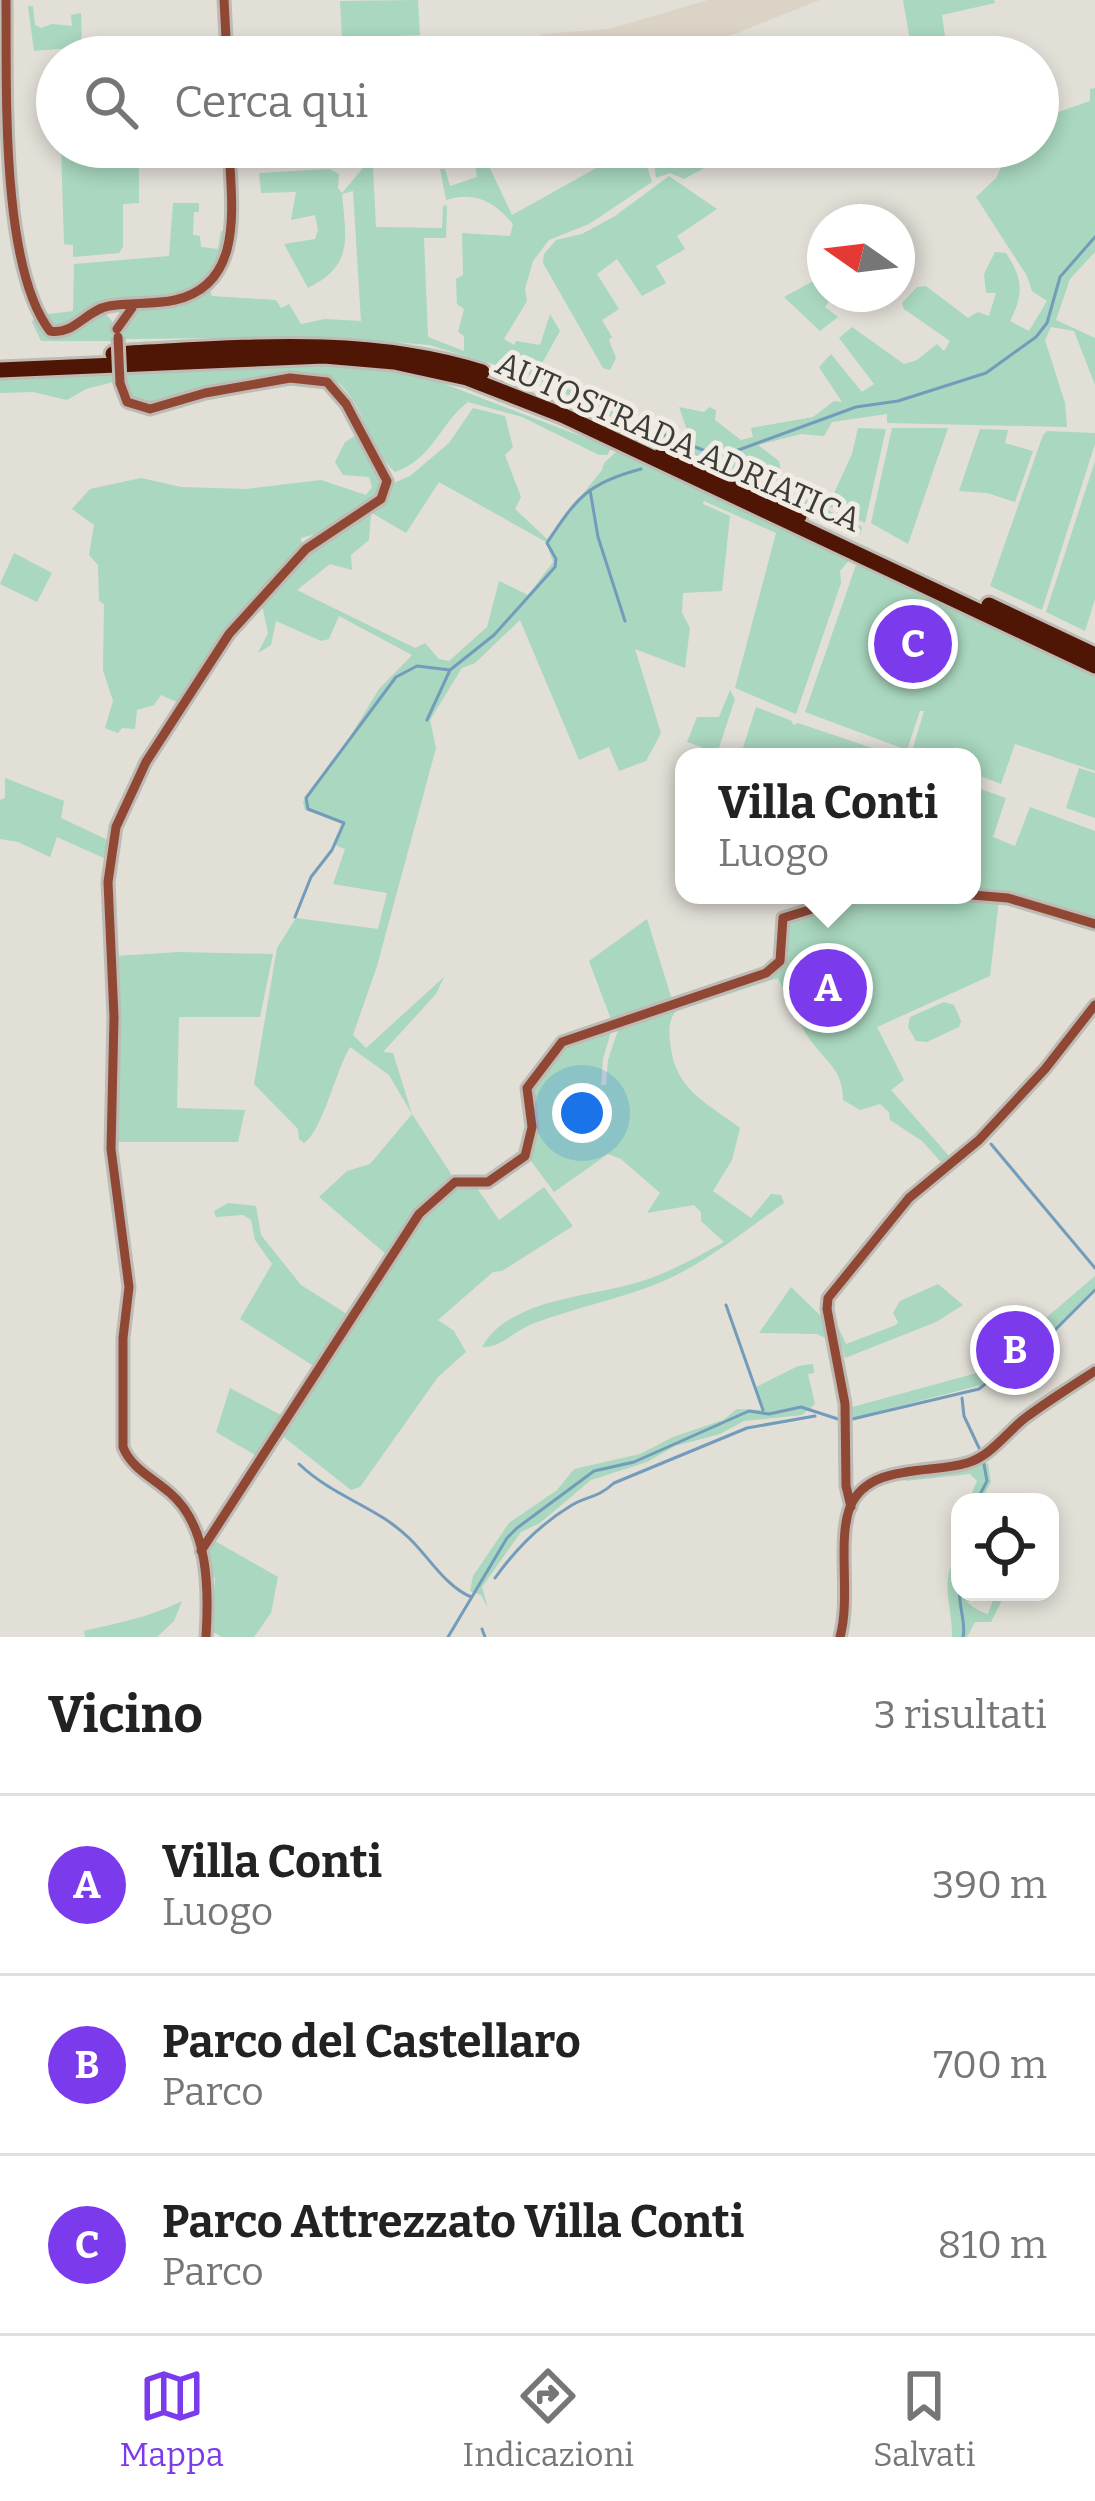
<!DOCTYPE html>
<html lang="it">
<style>
body{margin:0;font-family:Bitter,serif;background:#f6f6f6;color:#222}
.controls{position:absolute;right:36px;bottom:36px;display:grid;overflow:hidden;border-radius:24px;box-shadow:0 6px 18px #0003}
.controls button{width:108px;height:108px;display:grid;place-items:center;padding:0;border:0;border-bottom:3px solid #e0e0e0;background:#fff;color:#222;font:60px sans-serif}
.compass{position:absolute;left:807px;top:204px;width:108px;height:108px;border-radius:50%;background:#fff;box-shadow:0 6px 18px #0003;rotate:284deg}
.you{position:absolute;left:582px;top:1113px;width:42px;height:42px;margin:-30px;border:9px solid #fff;border-radius:50%;background:#1a73e8;box-shadow:0 0 0 18px #1a73e833}
.badge{display:grid;place-items:center;width:78px;height:78px;border-radius:50%;background:#7c3aed;color:#fff;font-size:39px;font-weight:700}
.pin{position:absolute;translate:-50% -50%;border:6px solid #fff;box-shadow:0 3px 12px #0006}
.popup{position:absolute;left:675px;top:748px;width:306px;height:156px;box-sizing:border-box;display:grid;place-content:center;border-radius:24px;background:#fff;filter:drop-shadow(0 3px 9px #0005);font-size:39px;white-space:nowrap;color:#767676}
.popup b{font-size:45px;color:#222}
.popup::after{content:'';position:absolute;left:50%;top:100%;margin-left:-24px;border:24px solid transparent;border-top-color:#fff}
.list{margin:0;padding:0;list-style:none}
h2{display:flex;justify-content:space-between;align-items:center;height:156px;margin:0;padding:0 48px;font-size:51px}
h2 small{font-size:39px;font-weight:400;color:#767676}
.list li{display:grid;grid-template-columns:78px 1fr auto;gap:36px;align-items:center;box-sizing:border-box;height:180px;padding:0 48px;border-top:3px solid #e0e0e0}
.list b{display:block;font-size:45px;white-space:nowrap}
.list p{margin:0;font-size:39px;white-space:nowrap;color:#767676}
.list em{font-size:39px;font-style:normal;color:#767676}
.icon{flex:none;width:66px;height:66px;fill:none;stroke:currentColor;stroke-width:2;stroke-linecap:round;stroke-linejoin:round}
.map{position:relative;flex:none;width:1095px;height:1637px;overflow:hidden}
.search{position:absolute;background:#fff;box-shadow:0 6px 18px #0003;left:36px;right:36px;top:36px;height:132px;display:flex;align-items:center;gap:30px;box-sizing:border-box;padding:0 42px;border-radius:66px;color:#767676;font-size:45px}
.sheet{height:696px;background:#fff}
nav{display:flex;justify-content:space-around;align-items:center;box-sizing:border-box;height:168px;border-top:3px solid #e0e0e0;background:#fff;font-size:33px;color:#767676}
nav a{display:grid;justify-items:center;gap:6px}
nav .on{color:#7c3aed}
.map>svg:first-child{display:block}
.commercial{fill:#e8cfc9}
.built{fill:#dbd4c6}
.green{fill:#a9d7bf}
.lines{fill:none;stroke-linecap:round;stroke-linejoin:round}
.stream{stroke:#739cbb;stroke-width:3}
.secondary-casing{stroke:#bdbbb4;stroke-width:15}
.highway-casing{stroke:#bdbbb4;stroke-width:21}
.secondary{stroke:#904835;stroke-width:9}
.highway{stroke:#4f1606;stroke-width:15}
.secondary-bridge-casing{stroke:#bdbbb4;stroke-width:15;stroke-linecap:butt}
.secondary-bridge{stroke:#904835;stroke-width:9}
.labels{text-anchor:middle;stroke-width:10;stroke-linejoin:round;paint-order:stroke}
.street-label{font-size:33px;fill:#3c3b38;stroke:#f0ece4}
</style>
<div class="map">
<svg width="1095" height="1637" viewBox="0 0 1095 1637">
<rect width="100%" height="100%" fill="#e2dfd7"/>
<path class="commercial" d="M503,37L505,57H432V44Z"/>
<path class="built" d="M708,0H820L677,57H543L540,34L609,29Z"/>
<path class="green" d="M418,0L420,35L342,39L340,1Z
M903,0H994L995,3L942,15L948,57H913Z
M28,6H33L35,25L41,28L52,24L72,26L71,15L81,13L82,47L34,51Z
M1095,88V252L1070,279L1056,320L1095,338V385L1074,331L1051,327L1045,340L1065,403L1067,427L887,423V414L832,422L824,436L801,434L758,445L779,461L785,489L862,527L860,535L630,425L632,419L690,439L679,407L704,412L709,407L716,410L715,420L741,440L753,437L751,428L813,417L834,401L842,402L819,367L831,354L862,392L874,384L839,338L852,327L904,364L917,360L937,344L944,351L950,341L904,309L902,303L917,287L926,286L968,318L978,312L989,316L996,293H986L984,274L995,252L1006,253C1023,279 1024,294 1010,321L1029,331L1047,301L1032,291L1027,276L976,197L996,178L1011,147H1038V119L1090,101V89Z
M61,147H139V203L123,204V247L119,253L73,257V245L64,244Z
M634,147H648L645,160L652,182L589,224L549,240L533,261L525,289L527,301L504,339L514,345L516,341L540,345L550,314L560,331L536,374L627,416L623,423L529,375L429,345L334,337L121,339L120,331L132,311L163,306L209,287L212,296L276,300L281,308L289,304L301,324L325,319L361,321L353,191L342,194C346,239 354,265 308,288L284,244L315,239L318,230L315,215L291,220L296,192L261,193L259,173L329,169L339,174L338,188L342,193L363,168L373,167L376,227L442,228L443,206L447,205L446,238H424L428,337L464,351V336L458,332L464,309L457,304L456,279L463,275L462,233L510,236L513,224C494,201 474,191 446,200L440,169H445L450,186L477,177L475,163L494,157L496,162L489,166L512,215Z
M652,147H666L659,148L660,156L670,154L669,147H720L708,157L706,167L684,179L670,173L656,178Z
M669,176L717,209L677,236L685,249L656,266L666,283L642,296L617,259L597,274L619,309L602,320L612,337L609,340L616,358L610,370L603,368L543,263L544,254L556,240L582,234L615,216Z
M173,203H199V212H194L193,235L200,236L201,247L218,249L221,231L228,232C222,266 200,292 165,298C150,301 132,298 117,303C94,310 78,326 54,329L42,315L73,311L74,264L169,256Z
M815,280L825,286V294H834L825,307L838,317L820,331L784,297Z
M103,311L112,321L114,341H41L32,322L36,316L49,334L62,336Z
M311,363L373,366L424,376L612,448L607,455H599L522,417L468,402C441,422 432,460 395,472C371,451 365,410 342,386C308,351 189,403 142,405L126,392L124,374Z
M116,374L117,381L86,389L67,400L33,392L0,393V377Z
M473,408L505,416L513,447L505,455L521,497L515,509L547,539L602,470L604,463L618,450L850,559L840,571L841,583L796,714L735,688L776,533L704,501L703,504L730,516L722,591L683,593L682,613L690,628L685,668L635,649L661,733L646,761L619,771L609,747L579,760L520,620L475,663L462,668L430,720L436,748L377,966L353,1035L366,1048L444,977L436,994L383,1052L393,1053L412,1114L453,1177L418,1208L387,1255L319,1197L347,1171L370,1164L412,1114L389,1075L350,1047C336,1070 322,1132 304,1143L299,1139L298,1129L254,1084L277,948L296,918L378,929L387,893L333,884L345,849L333,844L342,822L305,810L303,802L342,750L379,689L412,655L339,616L329,639L321,641L276,621L271,645L258,653L268,633L262,605L305,558L371,513L369,540L351,555L352,570L330,564L297,590L415,648L425,643L439,659L449,661L487,627L499,581L528,595L553,562L546,542L439,482L406,533L372,513L385,502L391,484L410,476L449,443Z
M858,428L886,429L865,523L828,506L852,454Z
M892,428H948L908,544L871,523Z
M980,429L1008,430L1005,443L1033,451L1015,502L987,493L959,491Z
M1047,431L1095,433V444L1042,610L990,586L1043,435Z
M359,433L378,465L380,492L327,531L301,538L302,546L291,559L221,635L179,703L161,695L154,705L137,710L135,729L122,728L118,733L105,728L113,701L103,670L104,604L99,601L98,565L89,555L94,525L72,509L90,489L141,478L181,487L246,489L321,480L366,495L372,487L369,477L343,475L335,462L345,442Z
M1095,461V599L1085,631L1046,612Z
M14,553L52,573L37,602L0,584Z
M856,565L1095,675V771L1015,744L1001,784L972,773V757H928L912,751L924,711H920L907,750L805,712Z
M730,690L735,699L716,757L700,752L701,747L687,742L697,717H719Z
M756,707L792,721L793,725L798,723L872,748L870,757H740Z
M1079,768L1095,773V818L1066,808Z
M5,778L64,801L61,818L108,840L106,859L57,837L50,857L18,842L0,839V800L5,798Z
M972,786L1006,798L993,837L1015,846L1030,807L1095,831V919L1001,893L972,891Z
M874,895L999,900L990,976L877,1027L904,1080L891,1090L949,1156L941,1162L922,1141L890,1120L889,1112L880,1104L860,1110L843,1100C843,1070 827,1063 811,1041C797,1022 788,999 778,978L676,1011C667,1022 669,1034 671,1049C677,1092 712,1106 740,1128L732,1160L713,1191L751,1218L771,1194L781,1195L784,1203C746,1230 709,1260 666,1280C622,1299 576,1307 532,1324C514,1331 501,1348 482,1347C509,1298 592,1297 639,1282C669,1273 697,1257 724,1242L701,1221V1212L694,1205L647,1213L660,1193L621,1159L608,1154L554,1192L528,1157L536,1122L532,1085C558,1048 570,1043 612,1028L603,1059L601,1085H606L608,1060L619,1027L657,1014L664,1016L666,1011L770,975L783,964L785,926L789,918L841,904H864Z
M647,919L673,1003L662,1006L659,1002L657,1008L638,1014L633,1012L612,1022L589,961Z
M179,952L273,954L260,1017H179L177,1108L245,1110L238,1142H114V1129H119L114,1124L120,1044L115,956Z
M944,1002L954,1005L961,1021L959,1027L927,1042L916,1041L908,1027L910,1017Z
M462,1185L477,1188L499,1220L544,1187L573,1226L502,1271L493,1272L438,1320L454,1331L466,1352L438,1377L360,1487L351,1490L280,1434L336,1346L344,1342L342,1338L423,1215L454,1186L458,1190Z
M228,1203L256,1206L261,1235L301,1285L350,1316L315,1367L240,1319L272,1264L255,1240L251,1220L243,1215L216,1217L214,1211Z
M1095,1276V1288L1045,1339L1028,1346L981,1385L849,1419L845,1409L984,1371Z
M938,1284L963,1305L936,1322L845,1358L834,1318L846,1344L896,1325L898,1322L893,1313L900,1301Z
M791,1287L825,1320L829,1340L817,1334L759,1333Z
M813,1364L814,1373L808,1374L815,1404L802,1415L744,1421L720,1434L675,1446L647,1462L591,1480L540,1523L521,1532L482,1587L488,1608L481,1595L470,1591L473,1576L509,1523L557,1490L574,1469L640,1454L673,1437L723,1420L737,1409L763,1410L756,1387L798,1366Z
M230,1388L281,1415L255,1455L216,1432Z
M988,1463L991,1482L980,1502H968L977,1481L970,1474L906,1481L904,1477Z
M215,1541L278,1577L271,1613L254,1637H222L211,1631L215,1578L210,1575V1550Z
M960,1552C960,1583 956,1604 988,1614L996,1592H1006L991,1622H975L967,1637H952C953,1607 937,1578 960,1552Z
M182,1601L174,1621L157,1637H85L84,1631C117,1623 151,1617 182,1601Z"/>
<g class="lines">
<path class="stream" d="M664,435L716,455L733,452L856,407L898,401L986,373L1036,337L1047,323L1060,277L1095,237
M590,490L598,537L625,621
M427,720L450,670L494,635L555,567L556,559L547,543C577,497 588,483 641,469
M295,917L311,877L332,850L344,823L308,809L306,798L396,677L417,666L450,670
M991,1144L1095,1268
M726,1305L763,1410
M962,1398L964,1416L980,1450
M299,1464C335,1498 376,1506 409,1538C429,1557 445,1586 471,1597
M976,1502L987,1481L983,1459
M495,1578C515,1550 542,1523 572,1505C589,1495 596,1499 614,1483L747,1428L815,1416
M960,1578C956,1602 967,1623 963,1637
M482,1629L485,1637
M448,1637L507,1538L517,1528L594,1471L634,1462L749,1411L769,1414L801,1407L844,1421L979,1389L1030,1348L1045,1340L1095,1290"/>
<g class="secondary-casing">
<path id="secondary" d="M6,0C7,86 0,266 50,331C73,336 86,310 109,306C130,302 153,305 175,300C246,284 231,203 229,147
M224,0L227,57
M117,329L132,308
M120,383L127,402L150,409L205,393L290,378L327,382L346,404L387,481L381,499L306,549L229,634L146,762L116,827L108,882L114,1017L111,1149L129,1287L123,1338V1447C131,1468 153,1478 170,1493C209,1526 209,1590 206,1637
M972,895L1008,898L1095,924
M851,1507L846,1486L845,1404L827,1309L828,1298L909,1198L979,1140L1045,1069L1095,1005
M201,1551L419,1214L455,1182H488L525,1156L532,1127L527,1088L562,1042L766,973L780,961L783,918L858,895
M840,1637C851,1597 837,1541 850,1507C868,1463 930,1474 967,1463C991,1456 1006,1433 1025,1418C1048,1401 1072,1386 1095,1371"/>
</g>
<g class="highway-casing">
<path id="highway" d="M113,354C237,348 362,334 482,372
M0,370L324,356L394,362L467,378L562,415L1095,666
M663,451L799,516
M989,605L1095,655"/>
</g>
<use href="#secondary" class="secondary"/>
<use href="#highway" class="highway"/>
<g class="secondary-bridge-casing">
<path id="secondary-bridge" d="M118,337L120,383"/>
</g>
<use href="#secondary-bridge" class="secondary-bridge"/>
</g>
<g class="labels">
<g class="street-label">
<text transform="translate(679 441) rotate(24)" y="12">AUTOSTRADA ADRIATICA</text>
</g>
</g>
</svg>
<div class="controls">
<button><svg class="icon" aria-label="locate" viewBox="0 0 24 24"><circle cx="12" cy="12" r="6"/><path d="M12 2v4M12 18v4M2 12h4M18 12h4"/></svg></button>
</div>
<svg class="compass" viewBox="-18 -18 36 36"><path d="M0-13l5 13h-10z" fill="#e53935"/><path d="M0 13l5-13h-10z" fill="#767676"/></svg>
<div class="you"></div>
<div class="pin badge" style="left:828px;top:988px">A</div>
<div class="popup"><b>Villa Conti</b>Luogo</div>
<div class="pin badge" style="left:1015px;top:1350px">B</div>
<div class="pin badge" style="left:913px;top:644px">C</div>
<div class="search"><svg class="icon" aria-label="search" viewBox="0 0 24 24"><circle cx="10" cy="10" r="6"/><path d="M15 15l6 6"/></svg>Cerca qui</div>
</div>
<section class="sheet">
<h2>Vicino<small>3 risultati</small></h2>
<ul class="list">
<li><span class="badge">A</span><div><b>Villa Conti</b><p>Luogo</p></div><em>390 m</em></li>
<li><span class="badge">B</span><div><b>Parco del Castellaro</b><p>Parco</p></div><em>700 m</em></li>
<li><span class="badge">C</span><div><b>Parco Attrezzato Villa Conti</b><p>Parco</p></div><em>810 m</em></li>
</ul>
</section>
<nav>
<a class="on"><svg class="icon" aria-label="map" viewBox="0 0 24 24"><path d="M3 6l6-2 6 2 6-2v14l-6 2-6-2-6 2zM9 4v14M15 6v14"/></svg>Mappa</a>
<a><svg class="icon" aria-label="directions" viewBox="0 0 24 24"><path d="M12 3l9 9-9 9-9-9zM9 14v-3h6M13 9l2 2-2 2"/></svg>Indicazioni</a>
<a><svg class="icon" aria-label="saved" viewBox="0 0 24 24"><path d="M7 4h10v16l-5-4-5 4z"/></svg>Salvati</a>
</nav>
